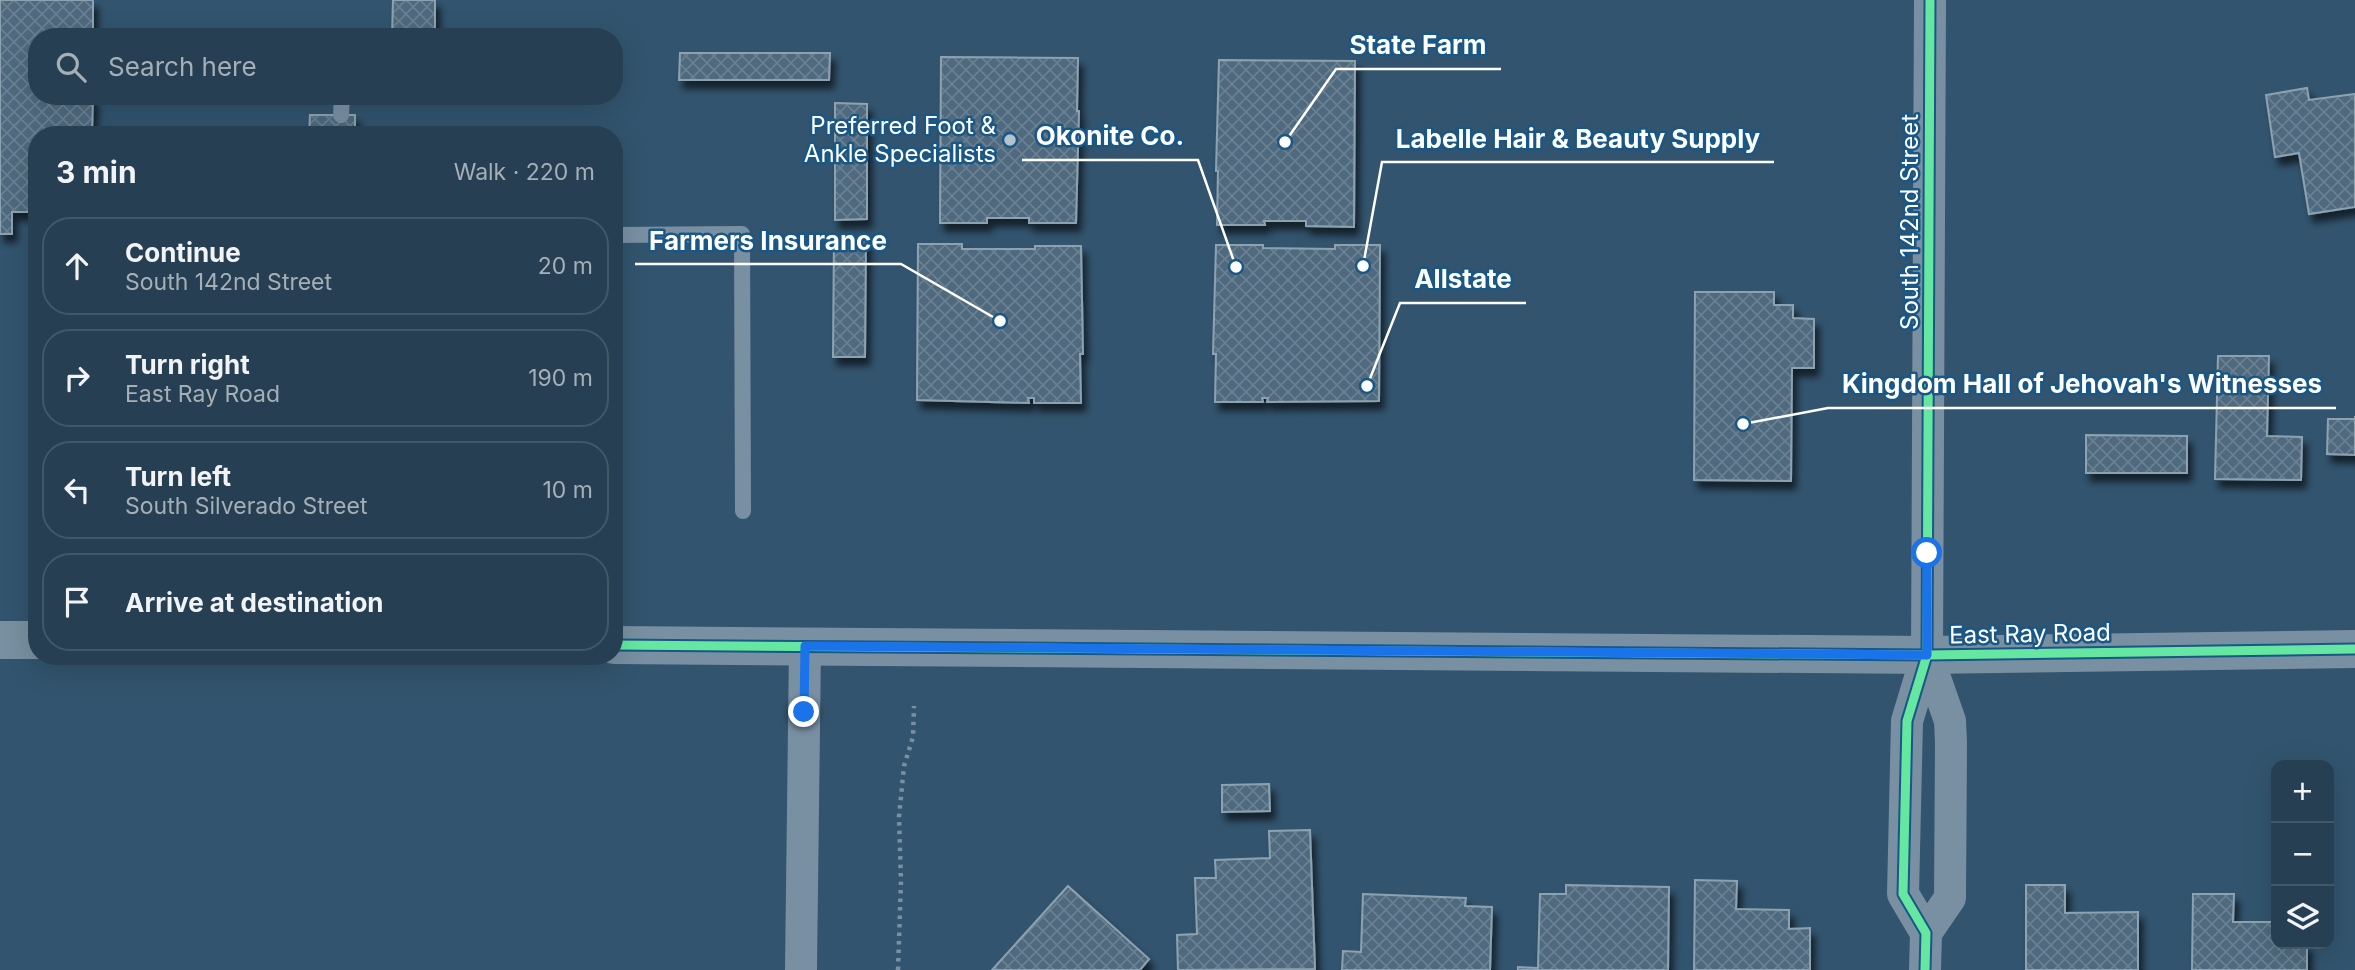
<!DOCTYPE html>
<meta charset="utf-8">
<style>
body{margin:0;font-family:Inter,sans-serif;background:#324a5c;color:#f1f3f6}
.controls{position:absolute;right:21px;bottom:21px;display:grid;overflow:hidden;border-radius:14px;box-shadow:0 7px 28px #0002}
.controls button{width:63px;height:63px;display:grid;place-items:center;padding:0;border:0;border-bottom:2px solid #425869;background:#263f52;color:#f1f3f6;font:35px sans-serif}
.stop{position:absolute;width:21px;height:21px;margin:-16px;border:5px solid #1a73e8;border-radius:50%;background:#fff}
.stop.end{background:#1a73e8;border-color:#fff;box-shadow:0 2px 7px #0008}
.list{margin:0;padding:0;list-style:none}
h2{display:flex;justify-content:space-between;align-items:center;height:91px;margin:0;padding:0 28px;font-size:30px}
h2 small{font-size:23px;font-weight:400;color:#a4afb8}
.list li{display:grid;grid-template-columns:46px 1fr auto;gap:21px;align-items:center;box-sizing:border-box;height:98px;margin:0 14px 14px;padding:0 14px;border:2px solid #425869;border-radius:28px}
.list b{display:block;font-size:26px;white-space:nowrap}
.list p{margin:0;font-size:23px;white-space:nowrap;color:#a4afb8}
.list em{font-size:23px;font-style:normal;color:#a4afb8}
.icon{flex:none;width:38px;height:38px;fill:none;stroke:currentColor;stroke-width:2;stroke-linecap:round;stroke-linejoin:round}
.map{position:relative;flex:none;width:2355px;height:970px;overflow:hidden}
.search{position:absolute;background:#263f52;box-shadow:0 7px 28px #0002;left:28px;top:28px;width:595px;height:77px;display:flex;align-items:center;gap:18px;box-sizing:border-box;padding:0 24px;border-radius:28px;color:#a4afb8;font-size:26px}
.panel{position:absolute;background:#263f52;box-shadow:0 7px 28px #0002;left:28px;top:126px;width:595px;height:539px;border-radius:28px}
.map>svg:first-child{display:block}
.building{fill:url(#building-cross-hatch);stroke:#8da2b1;stroke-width:2;filter:url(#shadow)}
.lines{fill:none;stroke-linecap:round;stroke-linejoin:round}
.path{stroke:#7990a3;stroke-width:4.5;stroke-dasharray:3.5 5;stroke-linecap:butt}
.service{stroke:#7990a3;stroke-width:16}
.minor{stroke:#7990a3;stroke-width:32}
.primary{stroke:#7890a1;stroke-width:38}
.cycleway-casing{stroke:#195786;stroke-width:13}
.cycleway{stroke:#66e7a1;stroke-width:9}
.route{stroke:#1a73e8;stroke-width:9}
.poi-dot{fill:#b7c3cc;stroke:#195786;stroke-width:2.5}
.labels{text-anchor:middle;stroke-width:5;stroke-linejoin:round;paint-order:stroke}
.poi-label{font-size:24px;fill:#fff;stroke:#195786;text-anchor:end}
.street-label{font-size:24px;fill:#fff;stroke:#195786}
.leader{fill:none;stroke:#fff;stroke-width:2.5}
.callout-dot{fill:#fff;stroke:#195786;stroke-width:2.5}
.callout-label{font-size:26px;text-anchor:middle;font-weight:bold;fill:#fff;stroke:#195786;stroke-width:5;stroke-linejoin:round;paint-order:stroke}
</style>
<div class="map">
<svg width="2355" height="970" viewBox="0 0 2355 970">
<defs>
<pattern id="building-cross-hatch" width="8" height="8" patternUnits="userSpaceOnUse" patternTransform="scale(1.75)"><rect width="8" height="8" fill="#4f6a7e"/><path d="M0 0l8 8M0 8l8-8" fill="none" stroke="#698091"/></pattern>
<filter id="shadow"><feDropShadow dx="4.5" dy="8" stdDeviation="3.5" flood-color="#0009"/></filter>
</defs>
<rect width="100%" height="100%" fill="#32546e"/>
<path class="building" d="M0,0H93V37H37V96H93L92,135H37V212H12V234H0Z
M393,0H435V37H392Z
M680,53H830L829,80H679Z
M941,57L1078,58L1077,111H1079L1076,223H1029V218H987V223H940Z
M1219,60L1355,61L1354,227L1306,226V221H1264L1265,225H1217L1218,171H1216Z
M2307,88L2309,100L2355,94V207L2309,214L2299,153L2275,157L2266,95Z
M835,103L867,104V219L835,220Z
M310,115H355V135H309Z
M834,238H866L865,357H833Z
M918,244H962V249H1035V246H1081L1083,354H1080L1081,403H1034V398H1028L1029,403L917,400Z
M1216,245H1263V248L1335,249V245H1380L1379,401L1267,402L1268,398H1262L1263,402H1215L1216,354H1213Z
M1695,292H1774V305H1793V318L1814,319V368H1792L1791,481L1694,480Z
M2218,356H2269L2267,436L2302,437L2301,480L2215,479Z
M2355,416V455L2327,454L2328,419H2355Z
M2086,435L2187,436V473H2086Z
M1269,784L1270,811L1222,812V785Z
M1310,830L1315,969L1178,970L1177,935L1197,934L1195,878H1216L1215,860L1270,858L1269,831Z
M1695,880L1737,881L1736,909L1789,910V929L1810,928V970H1694Z
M1566,885L1669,887L1668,970H1518V967L1538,968L1540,894H1566Z
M2026,885H2065V913L2138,912V970H2026Z
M1068,886L1149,959L1140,970H992Z
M1363,894L1466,898L1465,906L1492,907L1490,970H1342L1343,951L1361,952Z
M2193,894H2234L2233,922H2276V944H2307V970H2192Z"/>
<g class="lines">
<path class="path" d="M898,970L901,881L899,817L904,766L913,737L914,706"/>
<path class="service" d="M341,115L342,96
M614,235L742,234L743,511"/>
<path class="minor" d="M1926,933L1950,898L1951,743L1950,721L1927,655
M801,970L805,646
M1925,970L1926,933L1903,894L1907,721L1927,655L1930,0"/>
<path class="primary" d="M0,640H37
M614,645L1927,655L2355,649"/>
<g class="cycleway-casing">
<path id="cycleway" d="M614,645L1927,655L2355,649
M1925,970L1926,933L1903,894L1907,721L1927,655L1930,0"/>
</g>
<use href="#cycleway" class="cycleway"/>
</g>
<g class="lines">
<path class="route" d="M804,712L805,646L1927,655V553"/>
</g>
<circle class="poi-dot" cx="1010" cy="140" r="7"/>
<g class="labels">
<g class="poi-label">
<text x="996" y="134">Preferred Foot &amp;<tspan x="996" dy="28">Ankle Specialists</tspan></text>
</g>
<g class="street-label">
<text transform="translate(1910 222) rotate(-90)" y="8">South 142nd Street</text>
<text transform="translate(2030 634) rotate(-1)" y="8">East Ray Road</text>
</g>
</g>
<path class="leader" d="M1285 142L1336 69H1501M1236 267L1198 160H1022M1363 266L1382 162H1774M1000 321L901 264H635M1367 386L1400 303H1526M1743 424L1828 408H2336"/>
<g class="callout-dot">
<circle cx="1285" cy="142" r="7"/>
<circle cx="1236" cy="267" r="7"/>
<circle cx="1363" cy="266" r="7"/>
<circle cx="1000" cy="321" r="7"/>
<circle cx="1367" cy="386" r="7"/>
<circle cx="1743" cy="424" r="7"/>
</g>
<g class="callout-label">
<text x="1418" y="54">State Farm</text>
<text x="1110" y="145">Okonite Co.</text>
<text x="1578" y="148">Labelle Hair &amp; Beauty Supply</text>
<text x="768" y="250">Farmers Insurance</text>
<text x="1463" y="288">Allstate</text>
<text x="2082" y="393">Kingdom Hall of Jehovah's Witnesses</text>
</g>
</svg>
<div class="controls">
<button>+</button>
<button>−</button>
<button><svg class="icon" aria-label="layers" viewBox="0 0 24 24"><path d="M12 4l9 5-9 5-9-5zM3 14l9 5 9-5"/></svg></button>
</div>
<div class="stop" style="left:1927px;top:553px"></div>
<div class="stop end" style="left:804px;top:712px"></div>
<div class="search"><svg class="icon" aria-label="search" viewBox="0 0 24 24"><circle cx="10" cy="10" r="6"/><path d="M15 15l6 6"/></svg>Search here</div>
<section class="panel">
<h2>3 min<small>Walk · 220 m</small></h2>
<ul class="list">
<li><svg class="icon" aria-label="ahead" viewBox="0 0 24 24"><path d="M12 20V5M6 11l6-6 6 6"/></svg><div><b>Continue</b><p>South 142nd Street</p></div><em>20 m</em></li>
<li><svg class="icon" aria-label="right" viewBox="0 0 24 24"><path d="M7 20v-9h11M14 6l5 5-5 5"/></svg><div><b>Turn right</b><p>East Ray Road</p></div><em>190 m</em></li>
<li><svg class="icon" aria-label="left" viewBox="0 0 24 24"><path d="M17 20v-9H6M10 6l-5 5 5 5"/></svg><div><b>Turn left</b><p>South Silverado Street</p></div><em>10 m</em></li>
<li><svg class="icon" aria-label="arrive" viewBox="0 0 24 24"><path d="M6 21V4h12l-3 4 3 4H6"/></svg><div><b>Arrive at destination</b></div></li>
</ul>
</section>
</div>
